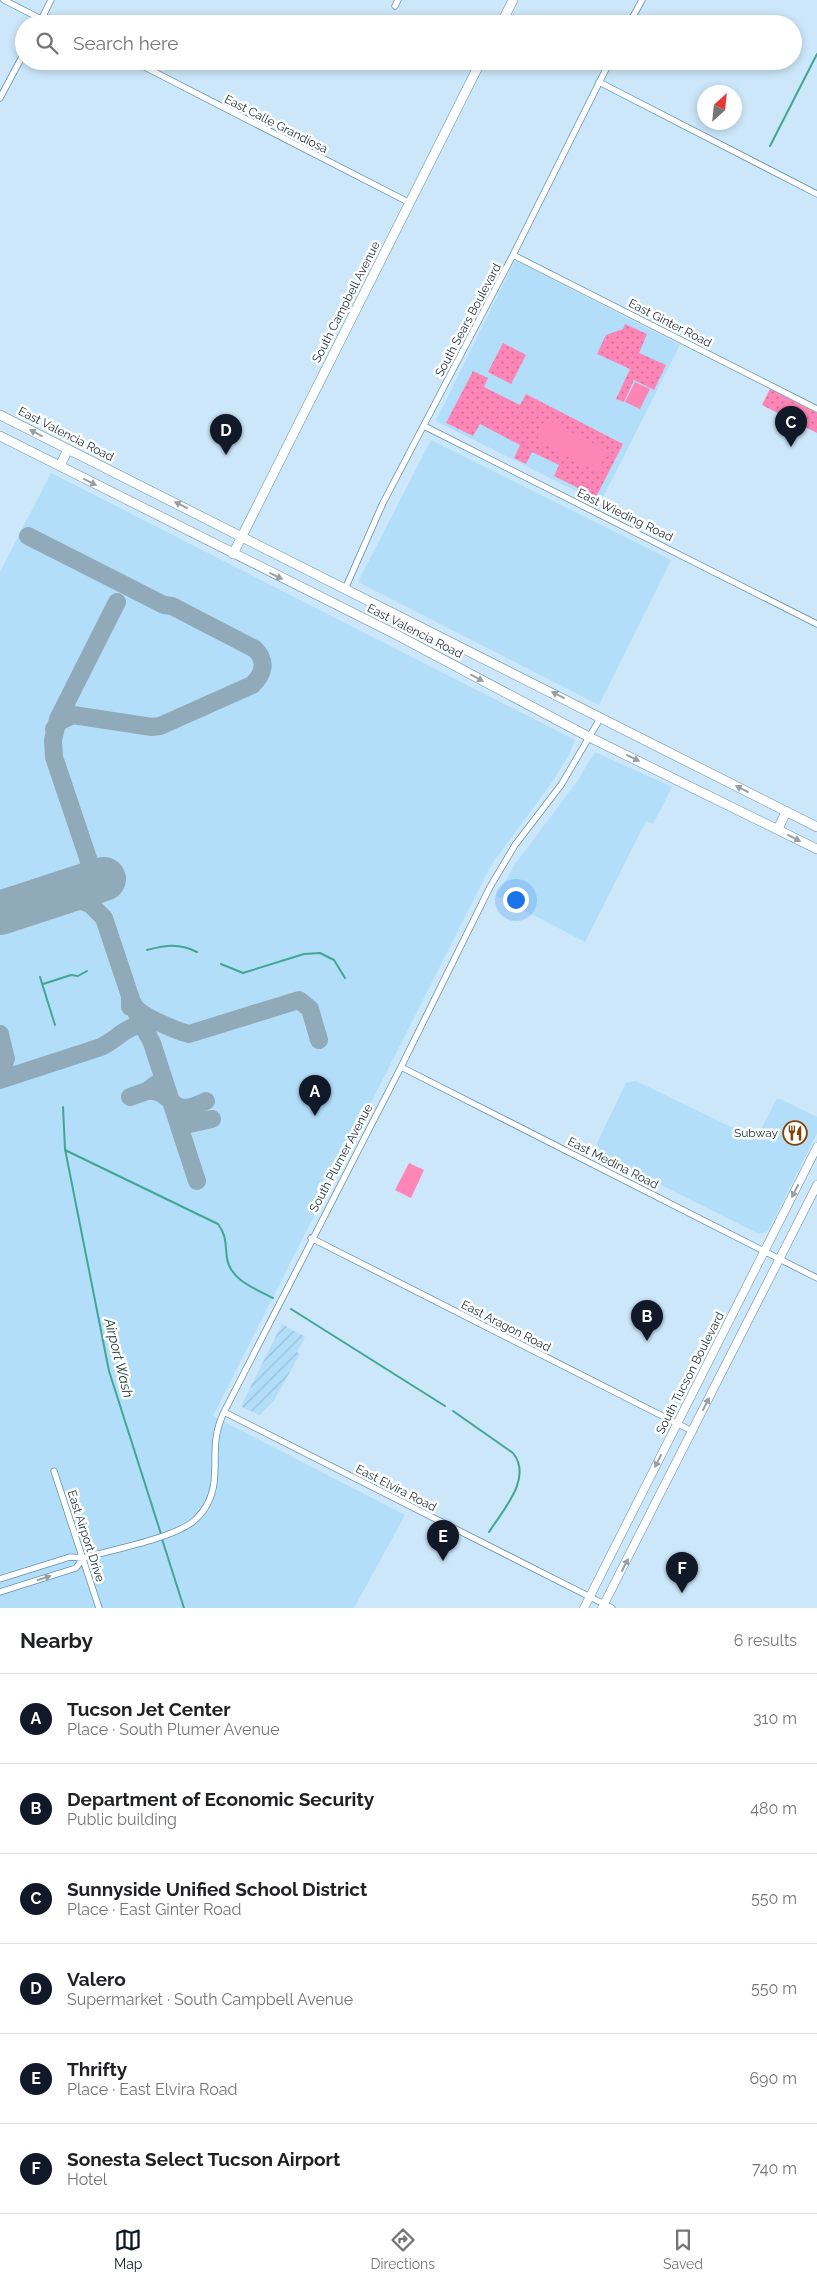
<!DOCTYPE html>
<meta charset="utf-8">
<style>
body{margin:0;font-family:Raleway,sans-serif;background:#f6f6f6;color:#202124}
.compass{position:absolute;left:697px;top:85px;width:45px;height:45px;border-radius:50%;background:#fff;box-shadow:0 2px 8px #0003;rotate:27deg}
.you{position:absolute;left:515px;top:899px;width:18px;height:18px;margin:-12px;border:4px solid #fff;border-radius:50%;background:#1a73e8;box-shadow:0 0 0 8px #1a73e833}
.badge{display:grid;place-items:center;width:32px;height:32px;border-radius:50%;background:#111827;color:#fff;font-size:16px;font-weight:700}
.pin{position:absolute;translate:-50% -41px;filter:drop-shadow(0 1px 2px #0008)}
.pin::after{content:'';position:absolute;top:26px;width:18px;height:15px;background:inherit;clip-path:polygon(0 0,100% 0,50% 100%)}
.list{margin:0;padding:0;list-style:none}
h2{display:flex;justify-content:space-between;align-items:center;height:65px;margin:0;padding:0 20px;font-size:21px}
h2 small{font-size:16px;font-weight:400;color:#757577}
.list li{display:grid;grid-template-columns:32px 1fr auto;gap:15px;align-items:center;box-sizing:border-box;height:90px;padding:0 20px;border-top:1px solid #e0e0e0}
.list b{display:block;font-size:19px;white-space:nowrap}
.list p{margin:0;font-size:16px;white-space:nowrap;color:#757577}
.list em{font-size:16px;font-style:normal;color:#757577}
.icon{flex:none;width:28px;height:28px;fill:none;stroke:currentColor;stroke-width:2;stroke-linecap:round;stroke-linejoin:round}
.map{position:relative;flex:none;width:817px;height:1608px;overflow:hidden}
.search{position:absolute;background:#fff;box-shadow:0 2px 8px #0003;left:15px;right:15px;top:15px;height:55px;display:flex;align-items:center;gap:12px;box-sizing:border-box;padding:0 18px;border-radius:28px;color:#757577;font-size:19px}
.sheet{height:605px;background:#fff}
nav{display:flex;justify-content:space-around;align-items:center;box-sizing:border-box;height:70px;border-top:1px solid #e0e0e0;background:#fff;font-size:14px;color:#757577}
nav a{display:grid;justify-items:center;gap:2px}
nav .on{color:#111827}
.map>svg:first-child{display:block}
.built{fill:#b2defa}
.industrial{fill:url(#industrial-furrows)}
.grass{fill:url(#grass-dots)}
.pitch{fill:#fe86b7}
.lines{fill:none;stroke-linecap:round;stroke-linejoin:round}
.stream{stroke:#43a594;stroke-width:2}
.taxiway{stroke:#90aab9;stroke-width:18}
.runway{stroke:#90aab9;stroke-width:44}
.minor-casing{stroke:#6290ab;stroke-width:7}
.secondary-casing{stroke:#6290ab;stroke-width:9}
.primary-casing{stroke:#6290ab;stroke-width:10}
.minor{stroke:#fff;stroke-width:5.5}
.secondary{stroke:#fff;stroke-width:8}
.primary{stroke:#fff;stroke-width:9}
.oneway{fill:#979fa4}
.labels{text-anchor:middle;stroke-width:5;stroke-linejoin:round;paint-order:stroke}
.street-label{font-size:12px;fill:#172a35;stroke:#fff}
.poi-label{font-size:12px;fill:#172a35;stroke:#fff;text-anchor:end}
.water-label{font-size:14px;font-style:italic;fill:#223e37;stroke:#fff}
</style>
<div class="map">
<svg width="817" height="1608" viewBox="0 0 817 1608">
<defs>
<pattern id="industrial-furrows" width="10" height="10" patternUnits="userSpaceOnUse" patternTransform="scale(1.25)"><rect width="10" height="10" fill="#b2defa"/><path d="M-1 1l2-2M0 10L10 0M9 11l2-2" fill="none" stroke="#98bfd7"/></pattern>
<pattern id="grass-dots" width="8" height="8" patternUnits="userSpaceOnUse" patternTransform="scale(1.25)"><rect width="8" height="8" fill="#fe86b7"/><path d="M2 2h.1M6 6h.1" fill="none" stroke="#cd6e96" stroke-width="1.8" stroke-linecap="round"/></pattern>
</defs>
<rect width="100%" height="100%" fill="#cbe7f9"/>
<path class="built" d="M515,260L680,345L600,503L436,421Z
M431,440L671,560L599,705L358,582Z
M51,473L575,740L568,757L550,785L491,865L213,1416L405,1515L354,1608H0V572Z
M595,752L672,787L653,824L646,821L585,942L497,896L515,864L576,783Z
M636,1081L756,1139L776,1100L780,1099L817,1117V1133L768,1231L759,1234L599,1154L597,1143L626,1083Z"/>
<path class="industrial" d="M282,1324L305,1337L297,1352L300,1354L274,1400L259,1415L242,1407V1404Z"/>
<path class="grass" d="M625,324L647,334L639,353L666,365L654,390L634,380L624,402L616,399L630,369L597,354L606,335L623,329Z
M503,343L526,355L511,384L488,372Z
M473,371L488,378L484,387L520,405L526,394L623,444L596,497L554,476L559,465L532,452L526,464L514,458L520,445L480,424L473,436L446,423Z
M770,389L817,413V433L762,405Z"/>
<path class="pitch" d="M635,382L650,389L640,409L625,402Z
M547,419L608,451L597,472L537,440Z
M409,1163L424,1170L411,1198L395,1190Z"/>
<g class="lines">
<path class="stream" d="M770,146L817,54
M147,950C166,945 179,943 197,952
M221,964L243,973L304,954L320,953L334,960L345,978
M40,977L55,1025
M43,984L71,975L78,976L87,971
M63,1107L65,1149L109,1371L161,1534
M65,1150L218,1224C227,1236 225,1244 227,1258C230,1280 256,1289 273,1298
M291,1309L445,1406
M453,1411L513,1453C533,1478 503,1510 489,1532
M162,1539L184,1608"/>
<path class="taxiway" d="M28,536L164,605L172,606L255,649C267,661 264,674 252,685L160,726L152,727L73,715L60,721L54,729
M96,882L54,757L53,740L58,719L117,602
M61,893L90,904L104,918L130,996V1007
M130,996C131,1000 133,1004 135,1007C143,1017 177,1031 189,1034L299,1000L310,1009L319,1040
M134,1008L152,1043L197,1181
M0,1034L6,1059L0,1074
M0,1080L101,1047C121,1037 127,1023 152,1024
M147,1091C169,1089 170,1109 186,1108C193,1107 200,1104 206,1101
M130,1097L147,1091L156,1084
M176,1117L185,1125L212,1119"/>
<path class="runway" d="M0,913L104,879"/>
<g class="minor-casing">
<path id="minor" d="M4,0L41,19
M395,6L398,0
M39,24L51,0
M629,24L642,0
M133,61L410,203
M599,82L817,194
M0,98L24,53
M513,255L817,409
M424,426L817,624
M345,589L383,503L513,255L610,61
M401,1067L817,1278
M311,1238L692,1431
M224,1412L612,1608
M54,1471L99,1608
M0,1579L70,1557L83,1558C111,1550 175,1538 195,1520C206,1510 212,1497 214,1483C217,1455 211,1440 224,1412L401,1067L490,887L515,845L561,785L601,717
M0,1592L76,1568L83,1558"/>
</g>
<g class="secondary-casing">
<path id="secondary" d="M584,1608L817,1147
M602,1608L817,1185"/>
</g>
<g class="primary-casing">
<path id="primary" d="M501,24L513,0
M0,415L817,827
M0,436L397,635L589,737L817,849
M60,466L68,449
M233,554L481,61
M778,829L786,812"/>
</g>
<use href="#minor" class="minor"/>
<use href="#secondary" class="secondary"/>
<use href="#primary" class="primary"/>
</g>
<defs><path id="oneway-solid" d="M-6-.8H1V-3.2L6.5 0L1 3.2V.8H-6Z" transform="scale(1.25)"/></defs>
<g class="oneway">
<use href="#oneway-solid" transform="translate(36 433) rotate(-153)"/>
<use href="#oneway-solid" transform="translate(90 482) rotate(27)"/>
<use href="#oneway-solid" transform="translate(181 505) rotate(-154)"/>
<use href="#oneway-solid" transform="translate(276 576) rotate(26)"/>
<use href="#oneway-solid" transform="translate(477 678) rotate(28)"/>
<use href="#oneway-solid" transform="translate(558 695) rotate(-153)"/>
<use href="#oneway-solid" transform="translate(633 758) rotate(26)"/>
<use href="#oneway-solid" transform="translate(742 789) rotate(-153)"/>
<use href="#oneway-solid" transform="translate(794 838) rotate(27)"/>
<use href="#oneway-solid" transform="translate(795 1191) rotate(117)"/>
<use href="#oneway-solid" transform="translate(706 1404) rotate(-63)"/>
<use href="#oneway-solid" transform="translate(658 1461) rotate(117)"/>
<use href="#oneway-solid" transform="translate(625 1565) rotate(-63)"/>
<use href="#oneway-solid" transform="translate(44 1578) rotate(-18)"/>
</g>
<defs>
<g id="restaurant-ring" transform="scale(1.25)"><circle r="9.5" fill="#fff" stroke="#824306" stroke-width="1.5"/><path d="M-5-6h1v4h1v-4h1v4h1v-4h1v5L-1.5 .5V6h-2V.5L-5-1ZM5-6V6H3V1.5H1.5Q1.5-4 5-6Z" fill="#824306"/></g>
</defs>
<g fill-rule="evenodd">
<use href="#restaurant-ring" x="795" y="1133"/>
</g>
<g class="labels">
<g class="street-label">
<text transform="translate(276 124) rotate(27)" y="4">East Calle Grandiosa</text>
<text transform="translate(346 302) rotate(-63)" y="4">South Campbell Avenue</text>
<text transform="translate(468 320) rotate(-62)" y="4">South Sears Boulevard</text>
<text transform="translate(670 323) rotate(27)" y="4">East Ginter Road</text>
<text transform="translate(66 434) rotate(27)" y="4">East Valencia Road</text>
<text transform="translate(625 515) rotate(26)" y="4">East Wieding Road</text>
<text transform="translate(415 631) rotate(27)" y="4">East Valencia Road</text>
<text transform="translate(341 1158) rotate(-62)" y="4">South Plumer Avenue</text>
<text transform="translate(613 1163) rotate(27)" y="4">East Medina Road</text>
<text transform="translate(506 1326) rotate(27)" y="4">East Aragon Road</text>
<text transform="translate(690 1373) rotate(-63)" y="4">South Tucson Boulevard</text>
<text transform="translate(396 1488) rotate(27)" y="4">East Elvira Road</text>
<text transform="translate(86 1536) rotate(72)" y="4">East Airport Drive</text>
</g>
<g class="poi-label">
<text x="778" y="1137">Subway</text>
</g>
<g class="water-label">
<text transform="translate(119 1358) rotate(76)" y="5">Airport Wash</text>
</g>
</g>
</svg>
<svg class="compass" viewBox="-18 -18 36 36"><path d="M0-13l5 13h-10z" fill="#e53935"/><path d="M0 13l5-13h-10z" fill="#757577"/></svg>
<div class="you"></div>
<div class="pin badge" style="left:315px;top:1116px">A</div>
<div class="pin badge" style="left:647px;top:1341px">B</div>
<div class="pin badge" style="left:791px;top:447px">C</div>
<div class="pin badge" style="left:226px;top:455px">D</div>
<div class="pin badge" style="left:443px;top:1561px">E</div>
<div class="pin badge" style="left:682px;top:1593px">F</div>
<div class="search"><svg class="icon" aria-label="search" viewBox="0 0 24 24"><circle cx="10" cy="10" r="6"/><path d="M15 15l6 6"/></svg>Search here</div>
</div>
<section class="sheet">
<h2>Nearby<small>6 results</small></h2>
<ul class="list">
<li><span class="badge">A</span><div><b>Tucson Jet Center</b><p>Place · South Plumer Avenue</p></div><em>310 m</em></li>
<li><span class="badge">B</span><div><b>Department of Economic Security</b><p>Public building</p></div><em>480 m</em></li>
<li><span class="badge">C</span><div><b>Sunnyside Unified School District</b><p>Place · East Ginter Road</p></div><em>550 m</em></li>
<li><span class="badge">D</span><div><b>Valero</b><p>Supermarket · South Campbell Avenue</p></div><em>550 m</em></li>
<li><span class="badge">E</span><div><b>Thrifty</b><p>Place · East Elvira Road</p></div><em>690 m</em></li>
<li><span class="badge">F</span><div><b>Sonesta Select Tucson Airport</b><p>Hotel</p></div><em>740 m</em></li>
</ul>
</section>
<nav>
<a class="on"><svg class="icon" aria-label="map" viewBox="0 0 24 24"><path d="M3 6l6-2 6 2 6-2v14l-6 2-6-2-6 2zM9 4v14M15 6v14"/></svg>Map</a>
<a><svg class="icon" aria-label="directions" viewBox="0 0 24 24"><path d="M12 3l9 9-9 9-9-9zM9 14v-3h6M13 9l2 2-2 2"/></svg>Directions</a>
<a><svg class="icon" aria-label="saved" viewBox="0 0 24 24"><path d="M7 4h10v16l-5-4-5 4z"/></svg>Saved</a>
</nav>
